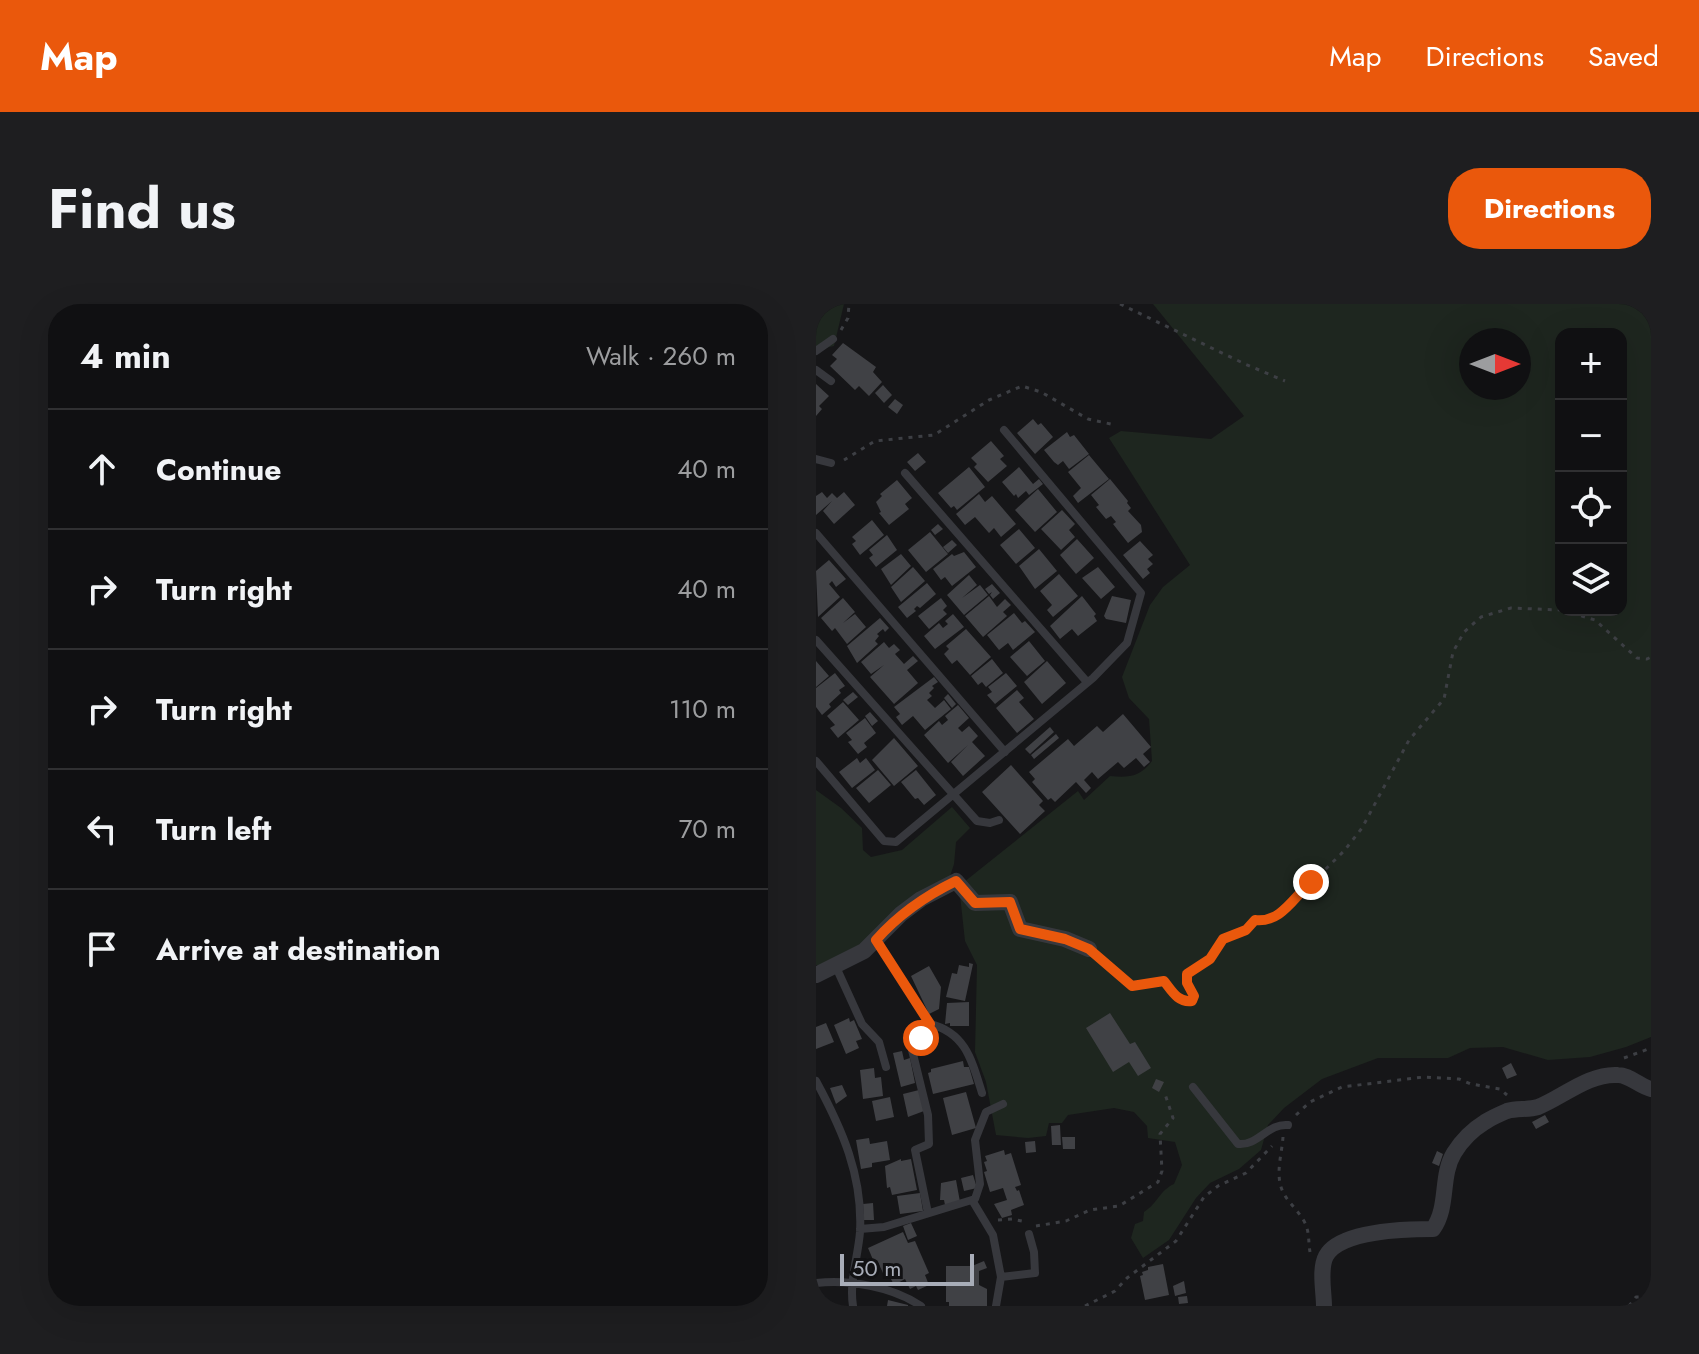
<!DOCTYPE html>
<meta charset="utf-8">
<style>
body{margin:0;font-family:Jost,sans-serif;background:#1e1e20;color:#f1f3f6}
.controls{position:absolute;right:24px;top:24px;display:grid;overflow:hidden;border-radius:16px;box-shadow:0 8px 32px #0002}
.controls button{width:72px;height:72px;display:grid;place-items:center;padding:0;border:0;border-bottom:2px solid #303032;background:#101012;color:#f1f3f6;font:40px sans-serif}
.compass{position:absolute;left:643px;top:24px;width:72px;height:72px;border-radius:50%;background:#101012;box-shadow:0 8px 32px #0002;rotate:90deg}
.scale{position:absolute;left:24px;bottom:20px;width:134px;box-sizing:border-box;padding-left:8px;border:4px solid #a8adb8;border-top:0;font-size:22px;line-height:28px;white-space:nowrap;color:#a8adb8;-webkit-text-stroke:6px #111113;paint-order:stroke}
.stop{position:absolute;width:24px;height:24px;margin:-18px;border:6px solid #ea580c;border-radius:50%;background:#fff}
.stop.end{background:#ea580c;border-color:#fff;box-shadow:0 2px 8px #0008}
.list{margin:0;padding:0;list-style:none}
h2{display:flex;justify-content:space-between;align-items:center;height:104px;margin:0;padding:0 32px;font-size:34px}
h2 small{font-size:26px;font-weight:400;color:#9c9d9f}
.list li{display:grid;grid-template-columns:52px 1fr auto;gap:24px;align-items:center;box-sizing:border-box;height:120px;padding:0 32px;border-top:2px solid #303032}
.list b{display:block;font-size:30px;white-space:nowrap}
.list em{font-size:26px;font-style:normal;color:#9c9d9f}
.icon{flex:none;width:44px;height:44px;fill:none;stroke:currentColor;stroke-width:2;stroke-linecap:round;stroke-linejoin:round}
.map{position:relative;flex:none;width:835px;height:1002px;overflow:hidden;border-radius:32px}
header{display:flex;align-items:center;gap:48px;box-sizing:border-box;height:112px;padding:0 40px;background:#ea580c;color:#fff}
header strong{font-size:38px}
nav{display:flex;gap:44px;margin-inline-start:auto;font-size:28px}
.intro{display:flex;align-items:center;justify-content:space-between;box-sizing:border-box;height:192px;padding:0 48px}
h1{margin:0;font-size:56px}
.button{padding:20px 36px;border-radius:32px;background:#ea580c;color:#fff;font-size:28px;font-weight:700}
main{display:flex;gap:48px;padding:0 48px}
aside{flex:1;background:#101012;border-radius:32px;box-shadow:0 8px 32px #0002}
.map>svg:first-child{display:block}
.green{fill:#1e261f;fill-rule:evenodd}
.building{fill:#404145}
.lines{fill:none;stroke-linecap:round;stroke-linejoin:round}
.path{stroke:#3d3f44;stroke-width:3;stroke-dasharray:4 6;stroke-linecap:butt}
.lane{stroke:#37383d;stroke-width:8}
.street{stroke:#37383d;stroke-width:16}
.route{stroke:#ea580c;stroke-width:10}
</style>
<header>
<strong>Map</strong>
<nav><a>Map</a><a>Directions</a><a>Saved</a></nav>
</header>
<div class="intro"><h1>Find us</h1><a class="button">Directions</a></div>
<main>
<aside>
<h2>4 min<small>Walk · 260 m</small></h2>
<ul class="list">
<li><svg class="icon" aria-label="ahead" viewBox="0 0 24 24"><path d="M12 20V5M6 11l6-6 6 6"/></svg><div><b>Continue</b></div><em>40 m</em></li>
<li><svg class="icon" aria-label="right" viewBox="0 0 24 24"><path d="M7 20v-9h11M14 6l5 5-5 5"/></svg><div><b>Turn right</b></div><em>40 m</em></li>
<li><svg class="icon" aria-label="right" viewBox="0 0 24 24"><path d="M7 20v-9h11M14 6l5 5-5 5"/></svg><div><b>Turn right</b></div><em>110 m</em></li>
<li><svg class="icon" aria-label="left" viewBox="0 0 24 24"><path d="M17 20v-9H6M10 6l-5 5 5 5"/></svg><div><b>Turn left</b></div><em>70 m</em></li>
<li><svg class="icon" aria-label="arrive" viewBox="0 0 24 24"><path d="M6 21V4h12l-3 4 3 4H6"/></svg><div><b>Arrive at destination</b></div></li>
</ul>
</aside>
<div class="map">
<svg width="835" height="1002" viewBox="0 0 835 1002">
<rect width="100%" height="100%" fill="#161618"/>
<path class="green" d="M0,0H28L18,42L0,46Z
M337,0H835V733L810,743L774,753L732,756L687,743L654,744L632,754H562L506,775L468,804L452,821L445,846L423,865L394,879L380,894L353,936L327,954L315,934L319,920L327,917L328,908C342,899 343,887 358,880L366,861L359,838L332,834L331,822L318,808L298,804L252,811L246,819H233L230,832L212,834L180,831L170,778L159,748L161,661L149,637L143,582L262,487L268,496L294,472C312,474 324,473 336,457L333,415L313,394L306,373L334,301L347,283L374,261L293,134L305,127L395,135L428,112ZM745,30H805V306H745ZM655,36H703V84H655Z
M0,486L25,504L46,524L47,546L55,553L86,546L136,503L154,524L140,538L138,560L134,572L41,645L5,661H0Z"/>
<path class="building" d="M27,39L60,63L57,68L66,78L53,92L43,82L39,86L14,62L21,55L16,51Z
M0,80L13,92L3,102L6,105L0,112Z
M67,81L76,91L68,99L59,89Z
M79,95L87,101L81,110L72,103Z
M217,115L222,121L225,119L237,133L219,150L201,129Z
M251,128L254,133L258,131L273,150L253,165L247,157L242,161L238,158L228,146Z
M175,137L188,152L184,155L191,162L172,178L158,163L161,160L155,154Z
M102,149L110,158L99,167L91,158Z
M273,151L293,175L262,199L257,192L265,184L252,168Z
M153,163L169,183L141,206L138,202L135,204L122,189Z
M203,163L217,180L223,175L227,180L213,191L210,187L202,194L200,190L198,192L186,178Z
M294,175L312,197L311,199L315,204L312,207L325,221L326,228L312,239L297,220L300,218L295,212L290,215L280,203L283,201L275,191Z
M81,176L96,194L89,200L93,205L73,221L63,209L65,208L60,198L66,192L64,190Z
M222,185L241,208L219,228L199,206Z
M6,188L11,194L16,189L21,194L28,188L39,201L18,220L7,207L16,197L0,211V192Z
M163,190L169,198L176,192L200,220L185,233L178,224L173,229L159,213L149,221L140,210Z
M246,206L259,220L253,226L259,233L245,246L225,225Z
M56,216L68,231L44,251L36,240L40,237L36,233Z
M122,220L127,225L119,231L115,226Z
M203,225L219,244L200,260L184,241Z
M114,228L132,250L110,268L92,246Z
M71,231L81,246L60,263L53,254L57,251L53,246Z
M261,235L278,254L260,270L244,251Z
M136,236L141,241L132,249L127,243Z
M324,237L337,251L332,255L337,260L331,265L334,269L327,275L307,251Z
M223,245L241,267L219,285L203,262Z
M148,248L160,263L136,282L129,273L125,276L117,265L136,250L138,252Z
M85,250L95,262L75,281L65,265Z
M13,256L30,275L20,283L16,277L13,280L24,293L2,313L0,267Z
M97,263L109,277L85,298L75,283Z
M282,263L299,283L285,295L266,274Z
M243,270L262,292L237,313L231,306L236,301L224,287Z
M153,271L161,281L146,294L164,281L172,291L148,311L131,291Z
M111,279L120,290L104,304L101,302L98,305L100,307L91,314L82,303Z
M176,280L184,289L177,295L174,291L176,288L173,290L169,285Z
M173,292L181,303L189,295L195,301L187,308L191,312L167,333L149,312Z
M266,292L280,310L278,312L281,317L262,332L256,325L244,335L234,322Z
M296,292L315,296L310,319L290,315L288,312Z
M27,294L39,308L27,319L39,310L50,323L31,340L19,324L16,327L5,314Z
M125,294L131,302L127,306L131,310L113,325L102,312Z
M198,309L206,319L209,317L219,328L197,346L192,339L183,346L171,331Z
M137,310L148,323L119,345L108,332L123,319L127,324L132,320L129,317Z
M64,314L73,324L69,328L67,325L61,330L63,332L59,337L62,340L41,359L31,342Z
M150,325L175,353L154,371L141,356L136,360L128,350L133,345L130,342Z
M213,337L229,357L211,372L194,353Z
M68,338L73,344L78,340L84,346L79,350L88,360L97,352L102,357L91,366L102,379L78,400L54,373L68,361L55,370L45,358Z
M176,355L187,369L170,383L166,378L162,381L155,372Z
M0,357L13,372L0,383Z
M231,357L250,379L226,400L208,378Z
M19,369L29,382L23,386L25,389L13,400L15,403L6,411L0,403V384Z
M190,369L201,382L179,400L171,391L176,388L172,383Z
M118,373L122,378L116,382L118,384L113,389L116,392L111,396L119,404L128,396L135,405L109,426L97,412L86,421L80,413L84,410L78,403Z
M201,386L208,394L203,398L218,415L201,429L180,404Z
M37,388L42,393L32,401L27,396Z
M132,390L140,400L136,404L128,394Z
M27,398L43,416L22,434L14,424L19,421L11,412Z
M142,401L153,414L142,424L146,428L153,422L162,432L156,438L169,452L147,472L135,458L152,441L132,459L108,431L123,417L126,421L132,416L129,412Z
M54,408L62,417L56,422L49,412Z
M307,410L335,443L327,450L334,458L328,463L320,454L308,464L302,458L282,475L276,468L268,476L275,484L270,489L260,478L239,498L235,494L232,496L216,478L219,475L213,468L252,435L258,442L281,422L287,428Z
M49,414L60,429L48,439L51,443L42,450L32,438L36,436L30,429Z
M234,423L238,428L214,450L209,445Z
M240,430L243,434L218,455L215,451Z
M78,434L102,462L78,482L56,456Z
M41,454L44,459L50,454L59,466L36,484L23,468Z
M195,461L227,497L223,501L229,507L204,530L166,488Z
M62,466L75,481L53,499L40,484Z
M100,466L120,491L108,501L102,494L99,495L85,478Z
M153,659L157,660L149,697L130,693L136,669L141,670L143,661L153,663Z
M113,662L125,683L123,705L113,710L95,672Z
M153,698V722H134V719L129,720L131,699Z
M294,709L314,740L319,738L335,764L322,772L313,758L297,768L270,724Z
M33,714L34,718L38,716L46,735L40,737L43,744L30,750L18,721Z
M10,719L18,738L0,745V723Z
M86,747L88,756L94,754L99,779L85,783L77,749Z
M147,757L148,763H153L158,780L117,790L112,769L115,768V765Z
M695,759L701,771L691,775L686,764Z
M58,764L59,774L65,773L67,792L47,795L44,766Z
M340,775L348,778L343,788L336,784Z
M26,781L31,792L20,800L14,784Z
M103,786L108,807L92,813L87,790Z
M150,788L160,824L136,831L127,794Z
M74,793L78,813L60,817L56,797Z
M729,811L733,818L720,825L716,818Z
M244,821L245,841H236L235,822Z
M246,833H259V845H247Z
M53,834L54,840L71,837L74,856L56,859V863L45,865L40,836Z
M219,837L220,848L210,849L209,838Z
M188,846L189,851L195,849L205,881L199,883L201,887L203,886L208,901L195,906L196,911L186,914L178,900L191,896L187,884L174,888L168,868L171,867L168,858L171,857L169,852Z
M621,847L627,850L623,862L616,859Z
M85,855V857L95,855L101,886L76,891L74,883L71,884L69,862Z
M157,871L161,884L148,887L145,874Z
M140,876L144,898L129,901L128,896H124L125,879Z
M104,889L107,907L84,910L81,892Z
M57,899L58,916H48L47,900Z
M95,919L101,932L92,936L87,922Z
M87,928L92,939L99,937L113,969L109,971L113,981L102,986L100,982L94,985L89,975L78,981L71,967L67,969L61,956L58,958L52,944Z
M168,957L171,964L163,967V981L171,985V1002H133V998H130V962H156Z
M347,960L353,991L329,996L324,972L327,971L326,968L332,966V963Z
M368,977L370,989L359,992L357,982Z
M371,992L372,999L363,1000L362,993Z
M72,996L92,1001V1002H71Z"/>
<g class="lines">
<path class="path" d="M304,0L429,60L469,77
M25,26L32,14L33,0
M28,156L59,137L118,131L173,96L206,82L225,88L272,115L299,121
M746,306L779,316L821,354L831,355L835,353
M285,655L316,682L348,677L362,694L376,697L378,692L371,679V670L394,655L407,635L430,626L436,617H453L463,611L528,547L546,524L593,436L628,395L637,348L648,328L665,313L695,304L745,306
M808,754L835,744
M480,811L494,798L526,783L608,773L643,775L655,780L684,785L691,791
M467,833C466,848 461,864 464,879C467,895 480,903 488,917C494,928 492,937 494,948
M182,916L196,915L210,918
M220,922L250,917L274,906L303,902L342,878L346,867L344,830L357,814L349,790
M269,1002L299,987L311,974L360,937L388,893L402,882L430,869L456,842
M813,1002L820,993H835"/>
<path class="lane" d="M0,47L17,35
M0,66L15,77
M0,155L15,159
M89,169L271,378
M0,229L189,448
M0,336L161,517L174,519L183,516
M0,457L68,537L80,538L277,374L311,339L325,289L188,126
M60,636L114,720L96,746L112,811L113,840L99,846L112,909
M20,663L46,720L63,738L70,763
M114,720C150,729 156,757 166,789
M0,777C26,825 47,872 44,928C42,953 33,978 37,1002
M377,783L422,840C442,842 452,819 472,821
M156,896L177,931L185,973L180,1002
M44,925L68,923L159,895L164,880L159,836L170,808L187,800
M185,973L219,969L218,948L213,930
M0,979C33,975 77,983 105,1002"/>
<path class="street" d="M0,671L48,647L85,610L105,595L140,577L159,599L194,598L204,625L249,635L273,645
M508,1002C508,988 503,965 510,952C524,926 591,925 617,925C633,903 624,872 638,849C646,836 656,826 669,818C675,814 684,810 691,807C701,804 712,806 722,803C747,793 773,769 802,771C813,771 823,782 835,785"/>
</g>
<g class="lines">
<path class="route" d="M105,734L114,720L60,636C83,610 109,592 140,577L159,599L194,598L204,625L249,635L273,645L316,682L348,677C356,687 362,699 376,697L378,692L371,679V670L394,655L407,635L430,626L439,616C465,619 477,594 495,578"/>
</g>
</svg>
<div class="controls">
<button>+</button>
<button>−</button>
<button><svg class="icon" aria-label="locate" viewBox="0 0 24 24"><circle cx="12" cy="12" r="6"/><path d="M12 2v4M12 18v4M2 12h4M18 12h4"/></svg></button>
<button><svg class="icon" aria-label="layers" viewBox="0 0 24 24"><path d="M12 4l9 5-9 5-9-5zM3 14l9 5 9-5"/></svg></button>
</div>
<svg class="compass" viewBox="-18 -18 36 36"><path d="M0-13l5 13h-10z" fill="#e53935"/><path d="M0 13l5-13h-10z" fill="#9c9d9f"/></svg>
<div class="scale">50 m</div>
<div class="stop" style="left:105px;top:734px"></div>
<div class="stop end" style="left:495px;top:578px"></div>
</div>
</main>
